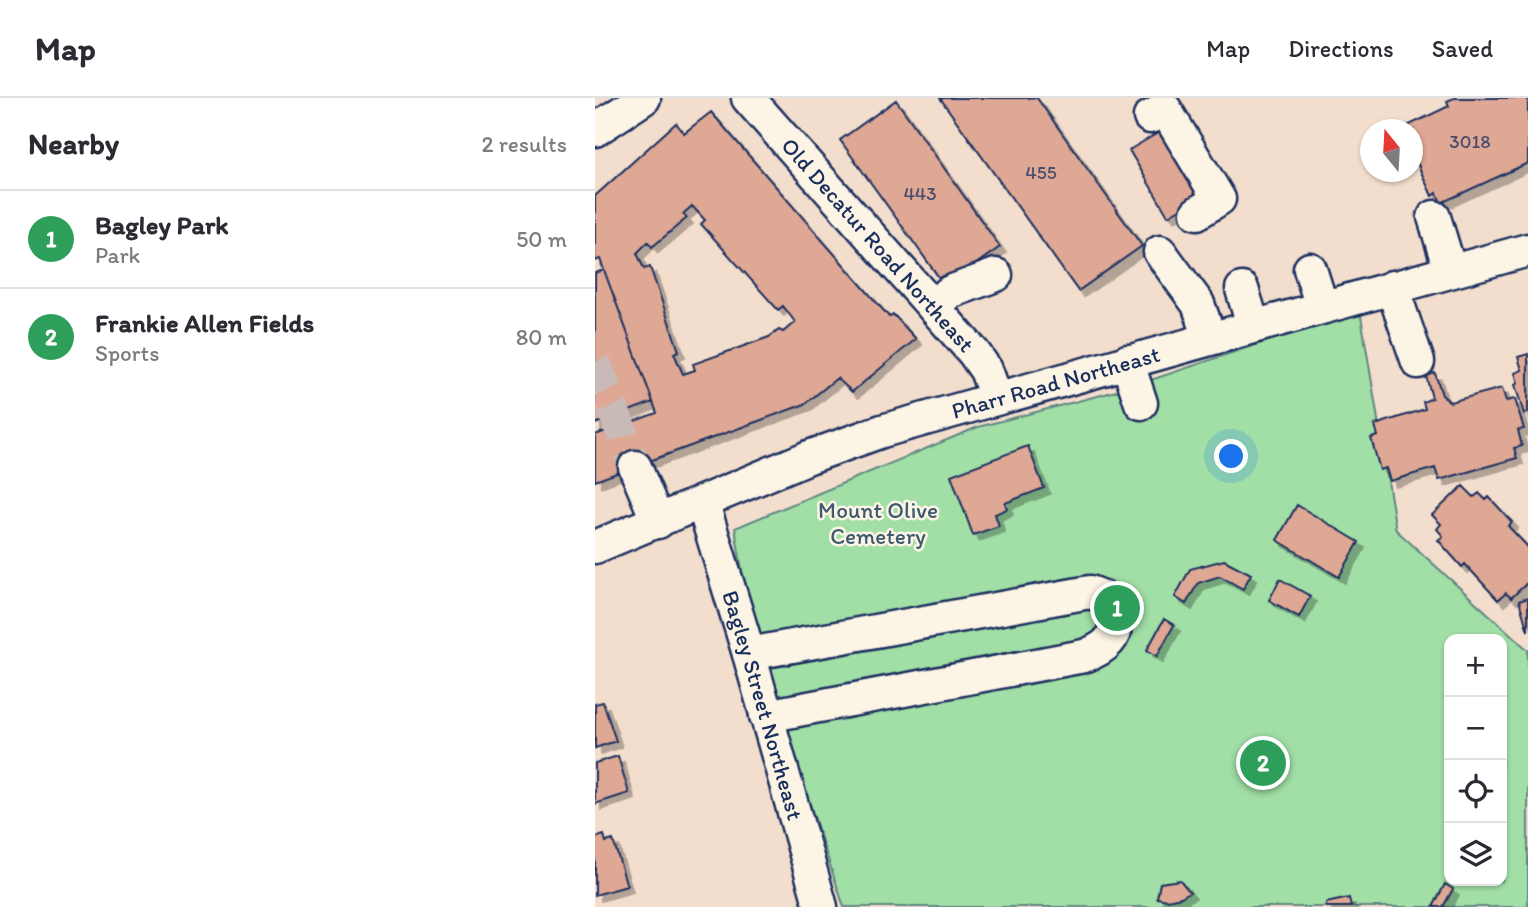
<!DOCTYPE html>
<meta charset="utf-8">
<style>
body{margin:0;font-family:Itim,sans-serif;background:#f2f2f3;color:#2b2b33}
.controls{position:absolute;right:21px;bottom:21px;display:grid;overflow:hidden;border-radius:14px;box-shadow:0 2px 5px #0004}
.controls button{width:63px;height:63px;display:grid;place-items:center;padding:0;border:0;border-bottom:2px solid #e1e1e2;background:#fff;color:#2b2b33;font:35px sans-serif}
.compass{position:absolute;left:765px;top:21px;width:63px;height:63px;border-radius:50%;background:#fff;box-shadow:0 2px 5px #0004;rotate:342deg}
.you{position:absolute;left:637px;top:359px;width:24px;height:24px;margin:-18px;border:5px solid #fff;border-radius:50%;background:#1a73e8;box-shadow:0 0 0 10px #1a73e833}
.badge{display:grid;place-items:center;width:46px;height:46px;border-radius:50%;background:#7c3aed;color:#fff;font-size:23px;font-weight:700}
.pin{position:absolute;translate:-50% -50%;border:4px solid #fff;box-shadow:0 2px 7px #0006}
.list{margin:0;padding:0;list-style:none}
h2{display:flex;justify-content:space-between;align-items:center;height:91px;margin:0;padding:0 28px;font-size:30px}
h2 small{font-size:23px;font-weight:400;color:#7c7c81}
.list li{display:grid;grid-template-columns:46px 1fr auto;gap:21px;align-items:center;box-sizing:border-box;height:98px;padding:0 28px;border-top:2px solid #e1e1e2}
.list b{display:block;font-size:26px;white-space:nowrap}
.list p{margin:0;font-size:23px;white-space:nowrap;color:#7c7c81}
.list em{font-size:23px;font-style:normal;color:#7c7c81}
.icon{flex:none;width:38px;height:38px;fill:none;stroke:currentColor;stroke-width:2;stroke-linecap:round;stroke-linejoin:round}
.map{position:relative;flex:none;width:933px;height:809px;overflow:hidden}
header{display:flex;align-items:center;gap:42px;box-sizing:border-box;height:98px;padding:0 35px;background:#fff;border-bottom:2px solid #e1e1e2}
header strong{font-size:33px}
nav{display:flex;gap:38px;margin-inline-start:auto;font-size:24px}
main{display:flex}
aside{flex:1;background:#fff}
.map>svg:first-child{display:block}
.green{fill:#a1dfa6;stroke:#5e8782;stroke-width:2;fill-rule:evenodd}
.building{fill:#dea894;stroke:#1b2f5e;stroke-width:2;fill-rule:evenodd;filter:url(#shadow)}
.lines{fill:none;stroke-linecap:round;stroke-linejoin:round}
.minor-tunnel{stroke:#c8bbb7;stroke-width:32;stroke-dasharray:32 16;stroke-linecap:butt}
.minor-casing{stroke:#1b2f5e;stroke-width:37}
.minor{stroke:#fcf5e5;stroke-width:32}
.labels{text-anchor:middle;stroke-width:5;stroke-linejoin:round;paint-order:stroke}
.number-label{font-size:19px;fill:#4c4d6c}
.street-label{font-size:23px;fill:#1b2f5e;stroke:#fcf5e5}
.park-label{font-size:23px;fill:#3c5b70;stroke:#fcf5e5}
</style>
<header>
<strong>Map</strong>
<nav><a>Map</a><a>Directions</a><a>Saved</a></nav>
</header>
<main>
<aside>
<h2>Nearby<small>2 results</small></h2>
<ul class="list">
<li><span class="badge" style="background:#2e9e5b">1</span><div><b>Bagley Park</b><p>Park</p></div><em>50 m</em></li>
<li><span class="badge" style="background:#2e9e5b">2</span><div><b>Frankie Allen Fields</b><p>Sports</p></div><em>80 m</em></li>
</ul>
</aside>
<div class="map">
<svg width="933" height="809" viewBox="0 0 933 809">
<defs>
<filter id="shadow"><feDropShadow dx="6" dy="6" stdDeviation="0" flood-color="#0004"/></filter>
</defs>
<rect width="100%" height="100%" fill="#f3decd"/>
<filter id="ink" filterUnits="userSpaceOnUse"><feTurbulence type="fractalNoise" baseFrequency=".0143" numOctaves="2"/><feDisplacementMap in="SourceGraphic" scale="14" xChannelSelector="R" yChannelSelector="G"/><feConvolveMatrix kernelMatrix="1 2 1 2 8 2 1 2 1" color-interpolation-filters="sRGB"/></filter>
<g filter="url(#ink)">
<path class="green" d="M765,212L801,432L933,552V809H249L203,671L148,479L140,430L383,329L529,291ZM854,541H907V783H854Z"/>
<path class="building" d="M345,0H442L547,148L483,193Z
M859,0H933V65L846,105L842,95L837,98L818,56V32L806,31L854,8L852,3Z
M301,2L405,149L350,188L245,42Z
M116,14L294,219L298,216L321,241L257,294L242,280L210,306L0,383V337L62,315L9,172L5,161L0,163V98L81,25L89,35ZM97,108L110,122L106,126L183,212L188,208L200,224L188,234L184,232L174,239L98,266L100,272L88,276L79,255L84,253L55,169L49,171L42,155L53,144L57,149L92,120L88,116Z
M568,32L607,98L573,118L534,52Z
M9,172L58,304L0,326V175Z
M933,256V315L929,316L920,287L923,285L920,275L927,272L923,259Z
M840,275L847,297L855,304L907,290L911,303L920,301L929,331L923,332L927,348L919,350L922,360L844,382L840,370L795,383L791,370L785,372L776,340L783,338L780,327L830,311L828,304L837,300L831,278Z
M433,348L449,390L410,405L412,411L400,416L404,428L378,437L356,377Z
M868,388L879,399L884,395L891,402L894,399L917,424L913,428L933,449V484L916,500L911,495L903,502L870,466L867,469L843,442L848,438L842,431L846,426L837,417Z
M702,407L764,444L744,479L682,442Z
M629,462L656,476L648,491L625,478L603,485L591,506L580,499L595,471Z
M685,481L715,498L704,519L674,502Z
M933,500V533L924,503Z
M569,521L579,527L562,558L552,552Z
M8,604L21,643L0,650V606Z
M23,658L34,695L0,706V665Z
M9,737L11,744L18,742L32,788L0,797V740Z
M585,782L595,794L586,799L572,802L562,800L565,785Z
M850,786L858,791L848,809H838Z
M754,800L756,809H731V805Z"/>
<g class="lines">
<path class="minor-tunnel" d="M0,264L40,369"/>
<g class="minor-casing">
<g id="minor">
<path id="s1" d="M153,0L379,255L391,272L401,299"/>
<path d="M555,19L570,11L624,101L602,115"/>
<path d="M0,32L49,0"/>
<path d="M839,119L855,172"/>
<path d="M565,154L603,206L615,240"/>
<path d="M715,171L727,209"/>
<path d="M797,189L823,264"/>
<path d="M647,191L658,227"/>
<path d="M338,208L355,194L401,177"/>
<path d="M532,263L546,305"/>
<path d="M40,369L63,424"/>
<path id="s2" d="M108,406L154,556L226,809"/>
<path id="s3" d="M0,449L214,359L287,333L933,152"/>
<path d="M154,556L495,494C500,496 507,498 511,501C518,507 519,515 520,522C522,543 506,552 489,558L171,618"/>
</g>
</g>
<use href="#minor" class="minor"/>
</g>
</g>
<g class="labels">
<g class="number-label">
<text x="875" y="50">3018</text>
<text x="446" y="81">455</text>
<text x="325" y="102">443</text>
</g>
<g class="street-label">
<text dy="8" stroke="none"><textPath href="#s1" startOffset="196">Old Decatur Road Northeast</textPath></text>
<text dy="8" stroke="none"><textPath href="#s3" startOffset="490">Pharr Road Northeast</textPath></text>
<text dy="8" stroke="none"><textPath href="#s2" startOffset="210">Bagley Street Northeast</textPath></text>
</g>
<g class="park-label">
<text x="283" y="420">Mount Olive<tspan x="283" dy="26">Cemetery</tspan></text>
</g>
</g>
</svg>
<div class="controls">
<button>+</button>
<button>−</button>
<button><svg class="icon" aria-label="locate" viewBox="0 0 24 24"><circle cx="12" cy="12" r="6"/><path d="M12 2v4M12 18v4M2 12h4M18 12h4"/></svg></button>
<button><svg class="icon" aria-label="layers" viewBox="0 0 24 24"><path d="M12 4l9 5-9 5-9-5zM3 14l9 5 9-5"/></svg></button>
</div>
<svg class="compass" viewBox="-18 -18 36 36"><path d="M0-13l5 13h-10z" fill="#e53935"/><path d="M0 13l5-13h-10z" fill="#7c7c81"/></svg>
<div class="you"></div>
<div class="pin badge" style="left:522px;top:510px;background:#2e9e5b">1</div>
<div class="pin badge" style="left:668px;top:665px;background:#2e9e5b">2</div>
</div>
</main>
